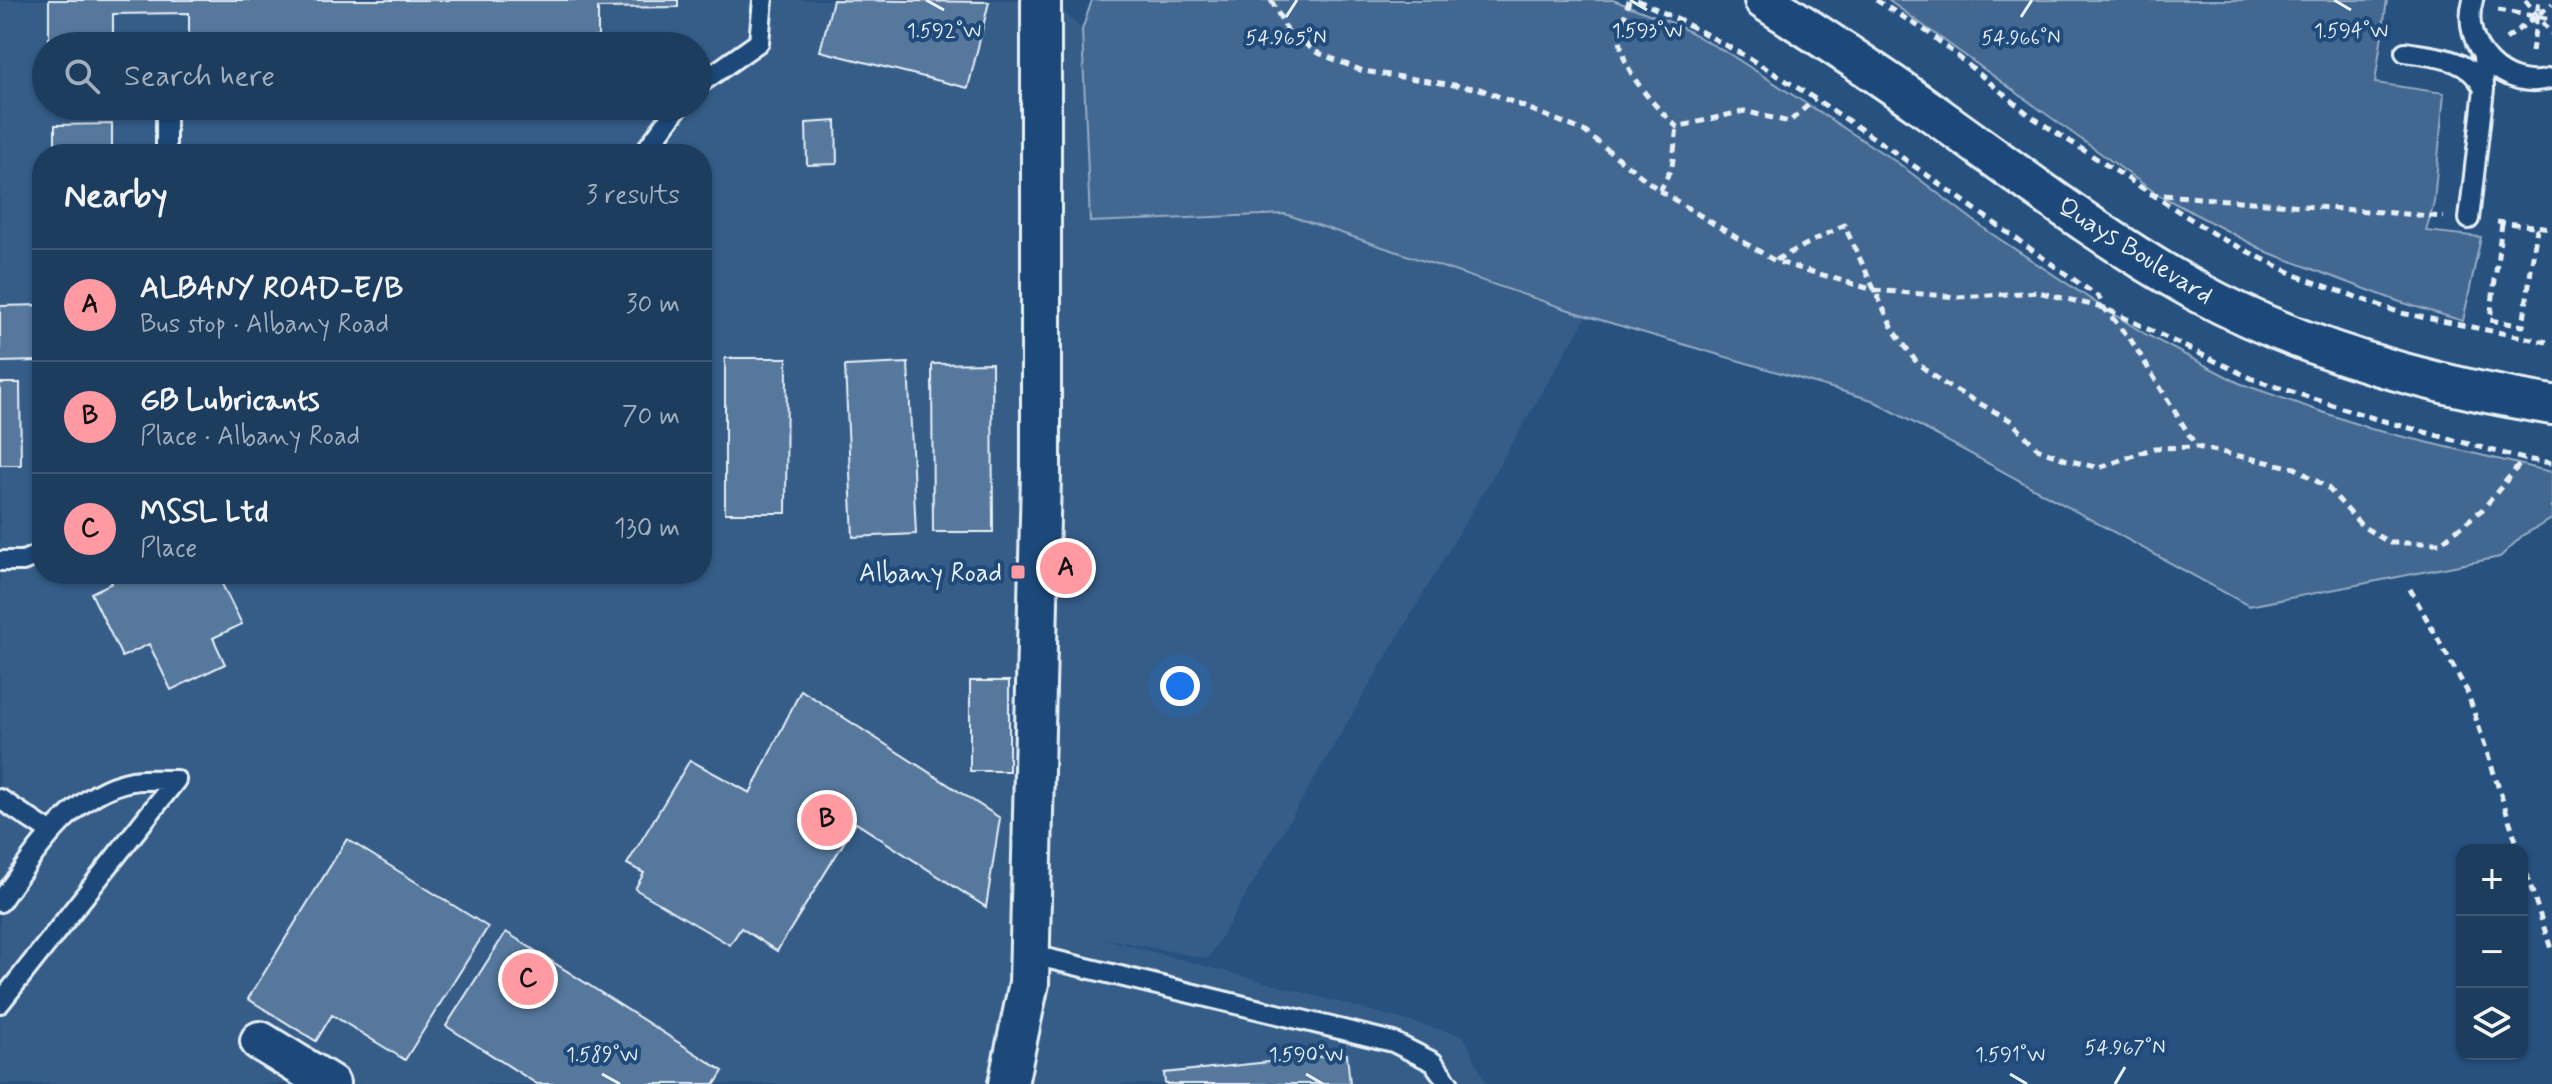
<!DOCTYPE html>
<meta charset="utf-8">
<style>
body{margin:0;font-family:Mynerve,sans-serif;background:#2a4868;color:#f1f3f6}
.controls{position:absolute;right:24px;bottom:24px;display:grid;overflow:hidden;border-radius:16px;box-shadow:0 2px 6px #0004}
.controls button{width:72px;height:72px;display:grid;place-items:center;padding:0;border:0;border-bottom:2px solid #3b5674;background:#1d3d5f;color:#f1f3f6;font:40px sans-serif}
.you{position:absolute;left:1180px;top:686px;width:28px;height:28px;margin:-20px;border:6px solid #fff;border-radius:50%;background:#1a73e8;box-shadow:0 0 0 12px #1a73e833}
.badge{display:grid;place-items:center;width:52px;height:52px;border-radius:50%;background:#ff9aa2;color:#111;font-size:26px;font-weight:700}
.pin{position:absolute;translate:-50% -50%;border:4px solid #fff;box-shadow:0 2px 8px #0006}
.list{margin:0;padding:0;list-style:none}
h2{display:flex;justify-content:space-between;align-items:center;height:104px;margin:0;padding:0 32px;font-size:34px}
h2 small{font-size:26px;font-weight:400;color:#a0aebd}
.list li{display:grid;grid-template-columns:52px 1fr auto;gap:24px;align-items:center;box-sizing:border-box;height:112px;padding:0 32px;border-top:2px solid #3b5674}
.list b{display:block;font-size:30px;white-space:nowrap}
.list p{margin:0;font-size:26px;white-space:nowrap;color:#a0aebd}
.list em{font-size:26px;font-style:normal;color:#a0aebd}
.icon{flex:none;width:44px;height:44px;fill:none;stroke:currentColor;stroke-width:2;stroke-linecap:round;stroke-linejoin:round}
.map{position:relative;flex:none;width:2552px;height:1084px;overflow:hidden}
.search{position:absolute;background:#1d3d5f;box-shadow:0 2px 6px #0004;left:32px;top:32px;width:680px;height:88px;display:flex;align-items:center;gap:20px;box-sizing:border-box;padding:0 28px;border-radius:44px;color:#a0aebd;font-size:30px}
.panel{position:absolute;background:#1d3d5f;box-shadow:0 2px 6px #0004;left:32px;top:144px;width:680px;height:440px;border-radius:32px}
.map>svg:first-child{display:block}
.built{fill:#355d88;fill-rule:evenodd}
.green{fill:#436891;stroke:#96acc4;stroke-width:2}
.building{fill:#57789d;stroke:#e8f1f8;stroke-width:2}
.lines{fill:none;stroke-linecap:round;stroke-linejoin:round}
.lane-casing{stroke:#e8f1f8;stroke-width:24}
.street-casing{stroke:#e8f1f8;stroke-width:44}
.path{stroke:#e8f1f8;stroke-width:5;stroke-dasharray:8 6;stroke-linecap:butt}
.lane{stroke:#1f4a7a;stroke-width:18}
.street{stroke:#1f4a7a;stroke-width:38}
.ticks{fill:none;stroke:#e8f1f8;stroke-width:3}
.poi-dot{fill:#ff9aa2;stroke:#1f4a7a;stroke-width:3}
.labels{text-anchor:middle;stroke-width:8;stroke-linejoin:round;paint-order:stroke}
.street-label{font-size:26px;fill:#e8f1f8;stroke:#1f4a7a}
.poi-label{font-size:26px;fill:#e8f1f8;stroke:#1f4a7a;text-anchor:end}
.ticks-label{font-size:20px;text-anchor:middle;fill:#e8f1f8;stroke:#1f4a7a;stroke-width:8;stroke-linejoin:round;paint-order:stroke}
</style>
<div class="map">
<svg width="2552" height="1084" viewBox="0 0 2552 1084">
<rect width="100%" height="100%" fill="#27517f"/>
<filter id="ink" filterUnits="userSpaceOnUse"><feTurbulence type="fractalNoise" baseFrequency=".0125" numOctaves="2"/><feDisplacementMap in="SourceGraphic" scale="16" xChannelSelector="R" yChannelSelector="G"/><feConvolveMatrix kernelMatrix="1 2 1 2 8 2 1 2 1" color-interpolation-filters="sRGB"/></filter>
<g filter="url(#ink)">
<path class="built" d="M0,0H1053L1082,30L1090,222L1285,214L1587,316L1208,959L1098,937L1464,1036L1486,1084H0ZM46,46H698V106H46ZM42,154H702V574H42Z"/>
<path class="green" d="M1092,0H1613L1675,24L1731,55L1898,163L1989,232L2104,308L2145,334L2239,383L2371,429L2552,472V519L2523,535L2500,557L2249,606L1872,400L1587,316L1285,214L1090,222L1082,30Z
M1888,0H2387L2375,83L2444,93L2434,202L2426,231L2481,237L2463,321L2400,302L2267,252L2157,194Z"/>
<path class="building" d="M49,0H678V7L598,8V37L189,41V13L113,14V46H49Z
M833,0L989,2L968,88L820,51Z
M836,121L837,164L807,165L806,123Z
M112,124V154H55V125Z
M42,305V361L0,362V306Z
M725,358H787L786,513H725Z
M702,360H705L704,513H702Z
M908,363L916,534L853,537L845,366Z
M992,363L993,532H933L932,364Z
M0,383H20L21,465H0Z
M108,574H217L242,624L213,638L225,664L171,690L149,644L122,657L91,593L112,583Z
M970,681H1009V771H970Z
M801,690L1000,818L986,907L856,823L777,951L741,928L730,945L635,889L644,873L627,864L690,760L750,793Z
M347,839L488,927L405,1060L332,1015L316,1041L248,999Z
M506,932L723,1071L715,1084H537L446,1026Z
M1347,1054L1350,1084H1165L1164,1073Z"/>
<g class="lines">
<g class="lane-casing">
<path id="lane" d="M2473,0C2459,46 2505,94 2552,78
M2405,52C2436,57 2467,57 2483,87
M698,85L759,42L763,0
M166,154V106
M643,154L679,106
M2469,219L2484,89L2483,56
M0,561H23L42,553
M0,799L50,832
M0,902C33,856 71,792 132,781C146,779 162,780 176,780L0,1003
M1029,954L1393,1042L1433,1062L1449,1084"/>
</g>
<g class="street-casing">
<path id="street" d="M1764,0C1820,36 1876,72 1930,111C2017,173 2102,239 2196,291C2306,351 2429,385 2552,405
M260,1041L330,1084
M1008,1084L1029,983L1041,475V0"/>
</g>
<path class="path" d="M1271,0L1287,30L1316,52L1363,71L1480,89L1584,131L1660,191L1775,261L1874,290L1958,297L2038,292L2104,308L2255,380L2373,418L2524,459L2552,463
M1629,0C1627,11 1620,26 1620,37C1621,72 1654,105 1677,127L1744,111L1789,122L1815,99
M1637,0C1804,76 1949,194 2099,297L2104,308L2131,340L2196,446
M1876,0L1929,33L2032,117L2220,238L2300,277L2401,313L2552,343
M2525,0L2552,34
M2498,10L2552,19
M2506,39L2552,4
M2532,52L2539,0
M1660,191L1672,167L1677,127
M2150,194L2444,217
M2497,222L2552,228
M2502,223L2490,320L2523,326L2537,228
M1776,260L1844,225L1893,329L1917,363L1946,385L2010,420L2037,448L2067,460L2099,468L2154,448L2197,447L2295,468L2328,488L2362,526L2390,543H2440L2483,509L2524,459
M2410,589L2467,691L2519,850
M2522,860L2552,952"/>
<use href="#lane" class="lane"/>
<use href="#street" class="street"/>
</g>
</g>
<path class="ticks" d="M926,0L944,10M1630,0L1647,10M2334,0L2351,10M1286,17L1297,0M2021,17L2032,0M602,1074L620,1084M1306,1074L1323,1084M2010,1074L2027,1084M2115,1084L2125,1067"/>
<rect class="poi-dot" x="1010" y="564" width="16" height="16" rx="4"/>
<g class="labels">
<g class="street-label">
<text transform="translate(2136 250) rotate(32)" y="9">Quays Boulevard</text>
</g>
<g class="poi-label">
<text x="1002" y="581">Albany Road</text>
</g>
</g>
<g class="ticks-label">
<text x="944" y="37">1.592°W</text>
<text x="1647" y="37">1.593°W</text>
<text x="2351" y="37">1.594°W</text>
<text x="1286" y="44">54.965°N</text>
<text x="2021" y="44">54.966°N</text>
<text x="2125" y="1054">54.967°N</text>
<text x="602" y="1061">1.589°W</text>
<text x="1306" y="1061">1.590°W</text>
<text x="2010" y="1061">1.591°W</text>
</g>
</svg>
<div class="controls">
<button>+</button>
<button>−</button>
<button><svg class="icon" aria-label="layers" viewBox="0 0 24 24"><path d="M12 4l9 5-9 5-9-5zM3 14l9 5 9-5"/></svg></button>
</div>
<div class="you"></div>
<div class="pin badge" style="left:1066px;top:568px">A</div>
<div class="pin badge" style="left:827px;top:820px">B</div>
<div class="pin badge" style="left:528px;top:979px">C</div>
<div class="search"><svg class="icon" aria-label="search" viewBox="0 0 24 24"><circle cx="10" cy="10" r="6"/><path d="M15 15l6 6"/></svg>Search here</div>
<section class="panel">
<h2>Nearby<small>3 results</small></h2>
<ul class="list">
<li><span class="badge">A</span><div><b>ALBANY ROAD-E/B</b><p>Bus stop · Albany Road</p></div><em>30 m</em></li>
<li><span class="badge">B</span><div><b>GB Lubricants</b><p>Place · Albany Road</p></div><em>70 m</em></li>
<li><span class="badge">C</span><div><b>MSSL Ltd</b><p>Place</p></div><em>130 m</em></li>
</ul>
</section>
</div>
